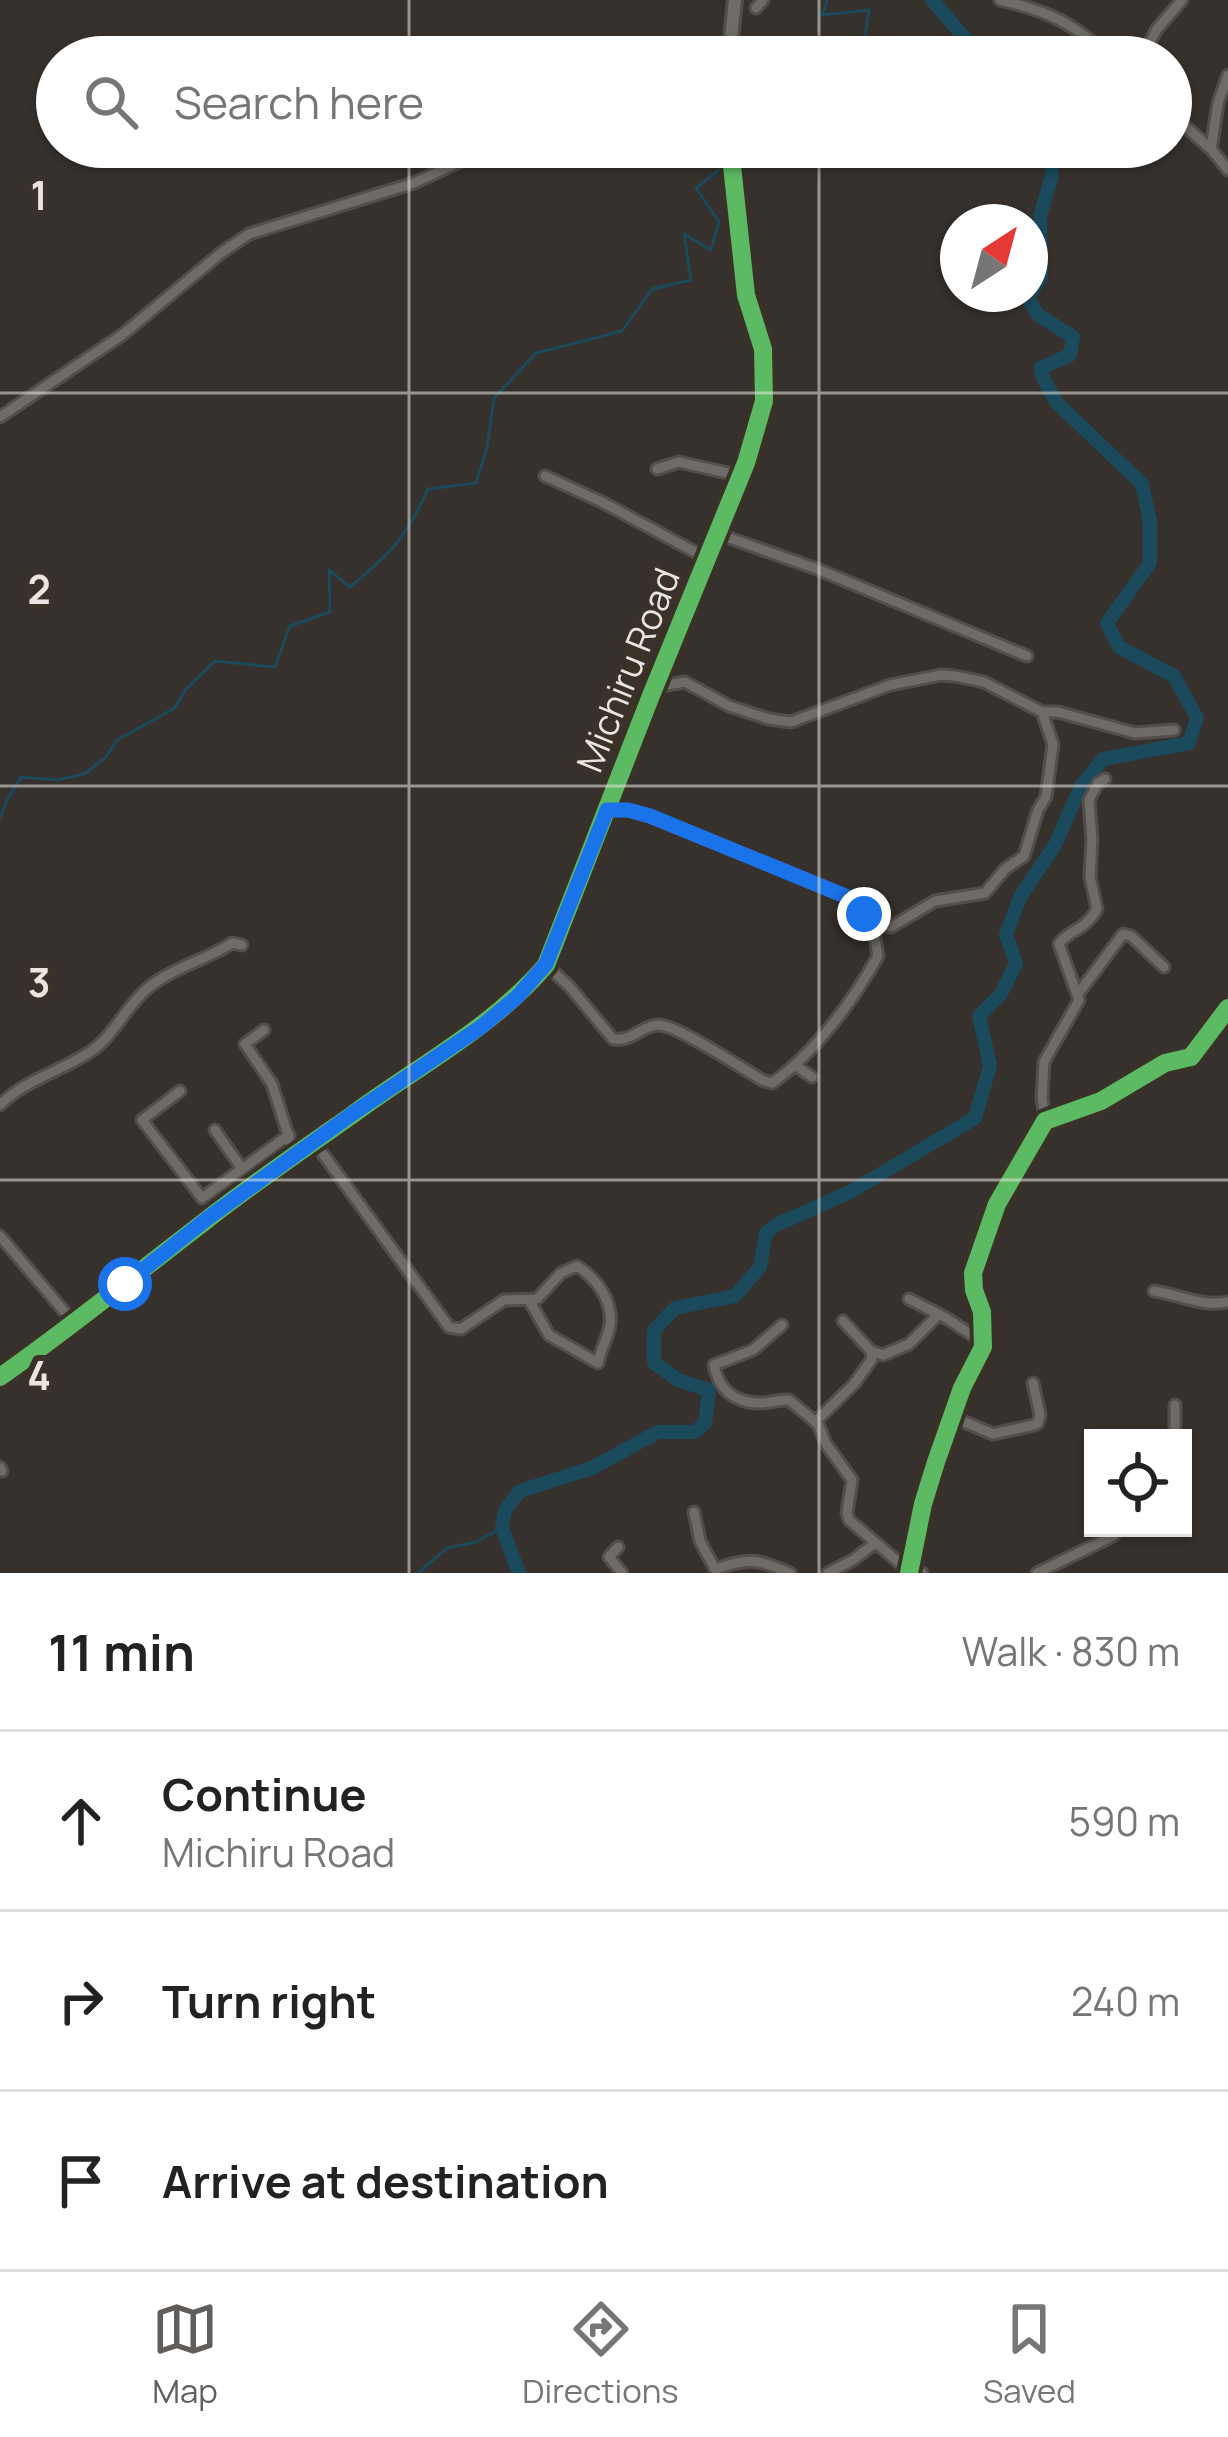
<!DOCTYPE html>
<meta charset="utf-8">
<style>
body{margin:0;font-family:Manrope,sans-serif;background:#f2f2f2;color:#222}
.controls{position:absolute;right:36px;bottom:36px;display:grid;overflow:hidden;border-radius:0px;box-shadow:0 3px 9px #0004}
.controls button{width:108px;height:108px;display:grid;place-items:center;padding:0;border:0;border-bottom:3px solid #e0e0e0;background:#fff;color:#222;font:60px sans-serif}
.compass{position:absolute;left:940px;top:204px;width:108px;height:108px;border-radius:50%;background:#fff;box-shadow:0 3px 9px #0004;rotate:36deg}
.stop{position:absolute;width:36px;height:36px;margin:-27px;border:9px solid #1a73e8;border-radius:50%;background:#fff}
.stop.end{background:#1a73e8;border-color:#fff;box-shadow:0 3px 12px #0008}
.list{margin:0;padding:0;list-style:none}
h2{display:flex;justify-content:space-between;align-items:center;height:156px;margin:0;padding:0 48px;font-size:51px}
h2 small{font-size:39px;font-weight:400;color:#767676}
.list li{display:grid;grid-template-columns:78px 1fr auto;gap:36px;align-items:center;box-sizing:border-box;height:180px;padding:0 48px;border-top:3px solid #e0e0e0}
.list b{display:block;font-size:45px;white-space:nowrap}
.list p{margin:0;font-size:39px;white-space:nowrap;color:#767676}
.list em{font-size:39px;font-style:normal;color:#767676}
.icon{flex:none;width:66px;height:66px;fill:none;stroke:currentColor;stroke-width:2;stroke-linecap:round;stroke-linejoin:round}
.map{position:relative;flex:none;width:1228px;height:1573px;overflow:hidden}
.search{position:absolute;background:#fff;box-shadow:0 3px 9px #0004;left:36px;right:36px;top:36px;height:132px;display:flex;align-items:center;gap:30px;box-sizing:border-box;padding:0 42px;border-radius:66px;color:#767676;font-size:45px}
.sheet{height:696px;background:#fff}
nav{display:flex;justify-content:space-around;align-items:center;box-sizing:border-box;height:168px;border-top:3px solid #e0e0e0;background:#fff;font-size:33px;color:#767676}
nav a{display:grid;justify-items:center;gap:6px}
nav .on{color:#605d5b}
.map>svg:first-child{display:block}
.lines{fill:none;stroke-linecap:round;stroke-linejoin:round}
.stream{stroke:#1a4a5c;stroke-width:3}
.river{stroke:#1a4a5c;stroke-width:14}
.street-casing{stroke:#534e4b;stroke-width:15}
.secondary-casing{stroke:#534e4b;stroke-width:18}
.street{stroke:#6f6c68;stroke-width:9}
.secondary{stroke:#6f6c68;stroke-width:12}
.cycleway-casing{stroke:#3a3129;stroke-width:26}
.cycleway{stroke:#5cba63;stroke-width:18}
.route{stroke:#1a73e8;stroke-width:15}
.grid{fill:none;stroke:#eae5e0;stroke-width:3;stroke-opacity:0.55}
.labels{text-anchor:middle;stroke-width:12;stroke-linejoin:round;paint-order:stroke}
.street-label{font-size:36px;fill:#eae5e0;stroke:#3a3129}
.grid-label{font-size:39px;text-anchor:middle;font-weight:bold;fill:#eae5e0;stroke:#3a3129;stroke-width:12;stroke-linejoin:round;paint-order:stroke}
</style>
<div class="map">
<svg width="1228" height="1573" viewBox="0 0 1228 1573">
<rect width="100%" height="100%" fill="#36312d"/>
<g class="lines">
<path class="stream" d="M827,0L822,15L869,10L864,42L852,57
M735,158L751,147
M0,817L9,797L21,777L57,780L84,774L105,758L117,740L175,708L186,689L215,661L275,667L290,626L330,612L329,570L350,587C391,553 406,538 428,489L476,483L487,448L494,398L536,353L622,331L652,289L691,280L684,234L711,250L719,222L696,188L728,163
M418,1573L447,1548L476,1542L502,1528"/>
<path class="river" d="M932,0L981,57
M519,1573L502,1528L505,1510L520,1491L592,1468L658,1432H695L705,1423L709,1390L678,1380L654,1363V1330L675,1308L735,1296L760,1267L766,1233L776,1225L850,1192L975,1118L990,1066L979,1016L1001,994L1016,963L1006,935L1020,897L1055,845L1081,786L1103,759L1189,743L1197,718L1174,676L1119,647L1107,623L1150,563V521L1142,484L1057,403L1043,378L1041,368L1070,355L1073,337L1037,314L1028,297L1041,278L1040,216L1052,176L1050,147"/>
<g class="street-casing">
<path id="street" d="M1000,0C1052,12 1071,23 1111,57
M756,8L763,0
M668,57L691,49L728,57
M1142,57L1157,29L1182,0
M1171,114L1211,149L1228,170
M1211,149L1218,103L1228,75
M0,417L122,335L221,253L249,234L414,183L492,147
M657,469L679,462L741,476
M545,476L602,502L708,559
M718,534L817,569L1027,656
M655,687L685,682L729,706L769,719L791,722L890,685L941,675L955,676L984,682L1042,712H1058L1135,733L1174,730
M607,810H628L650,816L850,898L872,922L891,927L935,901L985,893L1005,869L1024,856L1038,810L1046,797L1053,744L1042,712
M546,965L569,986L613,1039C632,1042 641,1026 658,1025C676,1024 743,1069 762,1080L772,1083C814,1054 853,1001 878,956L872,922
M1078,994L1123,934L1131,936L1164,967
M264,1030L245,1044L272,1084L295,1157
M796,1066L812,1077
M180,1091L142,1120L202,1198L242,1169L215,1130
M0,1105C25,1080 61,1071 90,1052C114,1036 126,1006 148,988C172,968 206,960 232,943L242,945
M1045,1121L1042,1097L1044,1062L1079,1000L1059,944C1068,930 1085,931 1097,909L1090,877L1092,840L1089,800L1098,783L1105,779
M315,1143L449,1327L461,1329L504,1300L537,1299L561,1273L577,1266C596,1278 613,1300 610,1325C608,1338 600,1350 598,1363L549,1335L529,1300
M242,1169L289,1135
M0,1236L75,1324
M1154,1291C1180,1295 1202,1307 1228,1302
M909,1299L946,1318L983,1342
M782,1325L753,1350L714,1365C718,1388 733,1402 758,1403C768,1404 778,1399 789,1400L818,1424L826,1444L852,1480L847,1513L849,1520L909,1571L922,1573
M871,1351L883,1355L909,1344L939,1314
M1175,1405V1438
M953,1417L993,1434L1034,1425L1038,1423L1040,1415L1033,1383
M815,1422L854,1384L872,1359L871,1351L843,1321
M0,1467L2,1471
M694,1512L700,1541L715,1569C749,1558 756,1558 790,1573
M618,1547L609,1557L622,1573
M828,1573L853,1560L875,1543
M909,1573L923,1504L936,1462L962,1388L983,1347L982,1312L974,1290L973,1273L997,1204L1045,1121L1101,1101L1165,1063L1191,1057L1228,1008
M1037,1573L1113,1536L1120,1528"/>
</g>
<g class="secondary-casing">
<path id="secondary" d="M729,57L735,0
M0,1377C70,1328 136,1274 204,1222C251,1185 302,1150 352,1115C418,1066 492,1028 546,965L650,698L746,463L764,401L763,349L746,295L730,147"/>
</g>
<use href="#street" class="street"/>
<use href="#secondary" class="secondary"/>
<g class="cycleway-casing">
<path id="cycleway" d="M0,1377C70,1328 136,1274 204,1222C251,1185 302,1150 352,1115C418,1066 492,1028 546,965L650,698L746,463L764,401L763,349L746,295L730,147
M909,1573L923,1504L936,1462L962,1388L983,1347L982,1312L974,1290L973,1273L997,1204L1045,1121L1101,1101L1165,1063L1191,1057L1228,1008"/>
</g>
<use href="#cycleway" class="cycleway"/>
</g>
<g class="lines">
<path class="route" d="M125,1284L208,1218L352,1114L481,1027L517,997L546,964L607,810H628L650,816L850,898L864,914"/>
</g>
<path class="grid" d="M409,0V57M819,0V57M409,147V1573M819,147V1573M0,393H1228M0,786H1228M0,1180H1228"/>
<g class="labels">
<g class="street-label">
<text transform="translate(628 670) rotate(-68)" y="13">Michiru Road</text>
</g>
</g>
<g class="grid-label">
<text x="39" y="210">1</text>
<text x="39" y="604">2</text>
<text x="39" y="997">3</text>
<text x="39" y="1390">4</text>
</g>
</svg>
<div class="controls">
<button><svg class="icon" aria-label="locate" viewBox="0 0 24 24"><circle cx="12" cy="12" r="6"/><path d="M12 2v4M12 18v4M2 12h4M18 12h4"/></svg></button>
</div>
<svg class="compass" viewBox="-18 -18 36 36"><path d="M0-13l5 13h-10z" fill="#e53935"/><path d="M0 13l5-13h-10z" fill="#767676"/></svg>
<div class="stop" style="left:125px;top:1284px"></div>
<div class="stop end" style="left:864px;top:914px"></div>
<div class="search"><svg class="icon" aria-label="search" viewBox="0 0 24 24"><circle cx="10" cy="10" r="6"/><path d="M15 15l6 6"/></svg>Search here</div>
</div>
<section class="sheet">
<h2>11 min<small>Walk · 830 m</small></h2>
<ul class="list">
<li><svg class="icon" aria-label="ahead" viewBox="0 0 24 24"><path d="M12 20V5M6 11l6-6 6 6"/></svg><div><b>Continue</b><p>Michiru Road</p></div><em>590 m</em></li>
<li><svg class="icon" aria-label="right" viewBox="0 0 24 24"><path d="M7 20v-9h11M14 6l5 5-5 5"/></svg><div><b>Turn right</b></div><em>240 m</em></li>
<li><svg class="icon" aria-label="arrive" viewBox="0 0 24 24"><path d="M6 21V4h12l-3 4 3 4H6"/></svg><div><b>Arrive at destination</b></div></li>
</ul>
</section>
<nav>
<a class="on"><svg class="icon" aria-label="map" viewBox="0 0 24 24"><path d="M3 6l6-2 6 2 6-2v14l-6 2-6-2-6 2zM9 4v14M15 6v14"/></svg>Map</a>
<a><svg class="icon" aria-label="directions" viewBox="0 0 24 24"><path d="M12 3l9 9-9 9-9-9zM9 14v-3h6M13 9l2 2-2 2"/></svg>Directions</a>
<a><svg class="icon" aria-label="saved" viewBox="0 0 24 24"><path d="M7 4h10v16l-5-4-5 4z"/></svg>Saved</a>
</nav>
